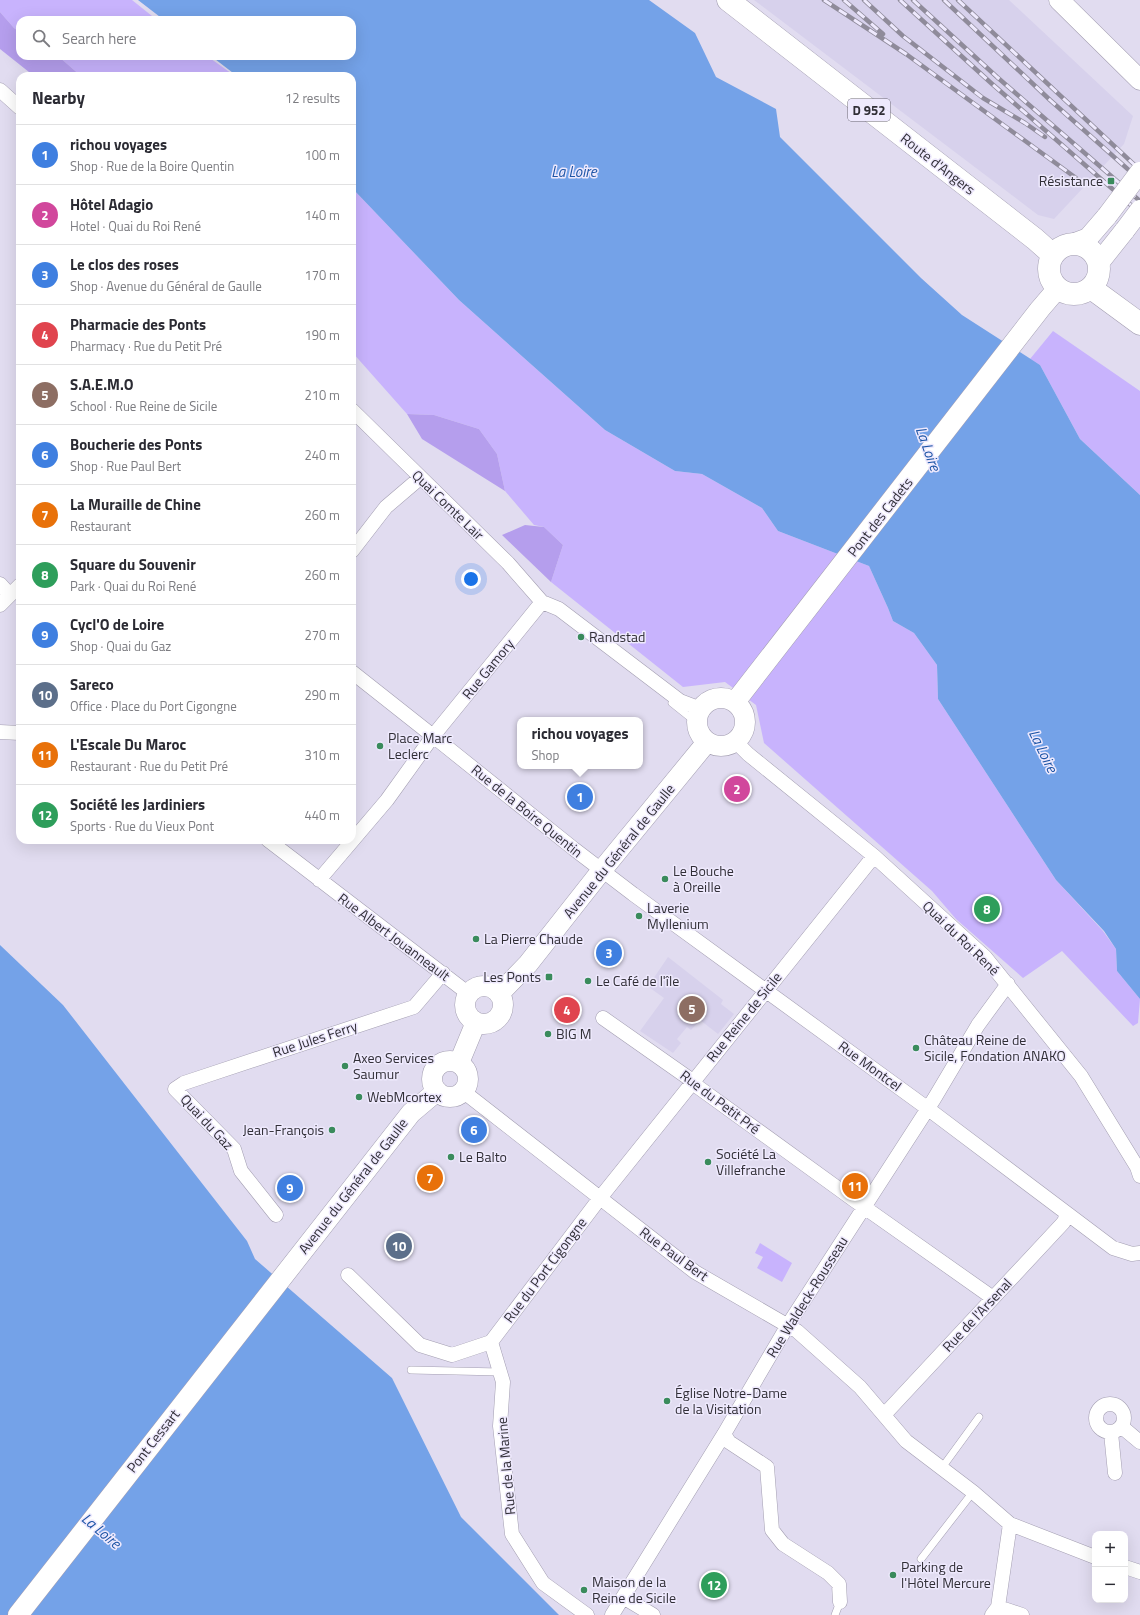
<!DOCTYPE html>
<meta charset="utf-8">
<style>
body{margin:0;font-family:"Titillium Web",sans-serif;background:#f7f7f7;color:#2b2b33}
.controls{position:absolute;right:12px;bottom:12px;display:grid;overflow:hidden;border-radius:8px;box-shadow:0 4px 16px #0002}
.controls button{width:36px;height:36px;display:grid;place-items:center;padding:0;border:0;border-bottom:1px solid #e1e1e2;background:#fff;color:#2b2b33;font:20px sans-serif}
.you{position:absolute;left:471px;top:579px;width:14px;height:14px;margin:-10px;border:3px solid #fff;border-radius:50%;background:#1a73e8;box-shadow:0 0 0 6px #1a73e833}
.badge{display:grid;place-items:center;width:26px;height:26px;border-radius:50%;background:#3a8b5c;color:#fff;font-size:13px;font-weight:700}
.pin{position:absolute;translate:-50% -50%;border:2px solid #fff;box-shadow:0 1px 4px #0006}
.popup{position:absolute;left:517px;top:717px;width:126px;height:52px;box-sizing:border-box;display:grid;place-content:center;border-radius:8px;background:#fff;filter:drop-shadow(0 1px 3px #0005);font-size:13px;white-space:nowrap;color:#7c7c81}
.popup b{font-size:15px;color:#2b2b33}
.popup::after{content:'';position:absolute;left:50%;top:100%;margin-left:-8px;border:8px solid transparent;border-top-color:#fff}
.list{margin:0;padding:0;list-style:none}
h2{display:flex;justify-content:space-between;align-items:center;height:52px;margin:0;padding:0 16px;font-size:17px}
h2 small{font-size:13px;font-weight:400;color:#7c7c81}
.list li{display:grid;grid-template-columns:26px 1fr auto;gap:12px;align-items:center;box-sizing:border-box;height:60px;padding:0 16px;border-top:1px solid #e1e1e2}
.list b{display:block;font-size:15px;white-space:nowrap}
.list p{margin:0;font-size:13px;white-space:nowrap;color:#7c7c81}
.list em{font-size:13px;font-style:normal;color:#7c7c81}
.icon{flex:none;width:22px;height:22px;fill:none;stroke:currentColor;stroke-width:2;stroke-linecap:round;stroke-linejoin:round}
.map{position:relative;flex:none;width:1140px;height:1615px;overflow:hidden}
.search{position:absolute;background:#fff;box-shadow:0 4px 16px #0002;left:16px;top:16px;width:340px;height:44px;display:flex;align-items:center;gap:10px;box-sizing:border-box;padding:0 14px;border-radius:12px;color:#7c7c81;font-size:15px}
.panel{position:absolute;background:#fff;box-shadow:0 4px 16px #0002;left:16px;top:72px;width:340px;height:772px;border-radius:12px}
.map>svg:first-child{display:block}
.built{fill:#d7d1ec}
.green{fill:#c8b3fd}
.forest{fill:#b59eed}
.water{fill:#74a2e8}
.lines{fill:none;stroke-linecap:round;stroke-linejoin:round}
.lane-casing{stroke:#a39eb1;stroke-width:8}
.street-casing{stroke:#a39eb1;stroke-width:15}
.secondary-casing{stroke:#a39eb1;stroke-width:21}
.primary-casing{stroke:#a39eb1;stroke-width:23}
.lane{stroke:#fff;stroke-width:7}
.street{stroke:#fff;stroke-width:14}
.secondary{stroke:#fff;stroke-width:20}
.primary{stroke:#fff;stroke-width:22}
.rail-casing{stroke:#8f8b9a;stroke-width:4.5}
.rail{stroke:#eee9fd;stroke-width:3;stroke-dasharray:9;stroke-linecap:butt}
.secondary-bridge-casing{stroke:#a39eb1;stroke-width:21;stroke-linecap:butt}
.secondary-bridge{stroke:#fff;stroke-width:20}
.poi-dot{fill:#3a8b5c;stroke:#eee9fd;stroke-width:1.5}
.labels{text-anchor:middle;stroke-width:3;stroke-linejoin:round;paint-order:stroke}
.shield{fill:#eee9fd;stroke:#6a6772;stroke-width:1}
.shield-label{font-size:13px;font-weight:bold;fill:#312f37}
.street-label{font-size:14px;fill:#312f37;stroke:#eee9fd}
.poi-label{font-size:14px;fill:#312f37;stroke:#eee9fd;text-anchor:start}
.water-label{font-size:15px;font-style:italic;fill:#1c54a6;stroke:#eee9fd}
</style>
<div class="map">
<svg width="1140" height="1615" viewBox="0 0 1140 1615">
<rect width="100%" height="100%" fill="#e1dcf0"/>
<path class="built" d="M754,0H1009L1133,116L1124,144L1054,219L1038,215Z
M668,957L723,1000L721,1004L734,1014L718,1034L700,1020L691,1030L687,1027L677,1039L681,1043L673,1053L640,1031L664,998L650,988L653,979Z"/>
<path class="green" d="M0,0H132L157,20H20V32L14,28L0,12Z
M58,56H207L235,76H81Z
M352,188L459,300L605,430L675,471L702,474L762,508L778,531L869,566L888,608L893,621L914,633L937,665L938,699L1056,880L1103,931L1116,949L1117,971L1140,999L1138,1023L1133,1026L1062,951L1023,978L956,919L932,891L764,743L756,705L725,682L683,687L551,582L563,545L544,527L534,525L505,491L497,454L479,429L434,415L407,414L352,352Z
M1053,331L1140,391V495L1080,439L1040,365L1030,359Z
M760,1243L792,1263L782,1282L757,1268L763,1257L755,1253Z"/>
<path class="forest" d="M0,12L14,28L20,32V56H58L81,76H34L0,49Z
M407,414L434,415L479,429L497,454L505,491L422,439Z
M525,525L544,527L563,545L551,582L502,535Z"/>
<path class="water" d="M138,0H649L695,33L716,77L776,109L780,137L921,278L962,315L1040,365L1080,439L1140,495V999L1117,971L1116,949L1104,931L1056,880L938,699L937,665L914,633L893,621L888,608L869,566L778,531L762,508L702,474L675,471L605,430L459,300L352,188V76H237L211,56H352V20H164Z
M0,945L63,1005L247,1241L255,1259L392,1378L461,1517L559,1615H0Z"/>
<g class="lines">
<g class="lane-casing">
<path id="lane" d="M672,703L697,723
M411,1370L500,1372
M941,1469L979,1417
M921,1559L973,1492
M835,1615L840,1602"/>
</g>
<g class="street-casing">
<path id="street" d="M0,90L20,108
M352,410L508,563L542,602L559,609L680,701L701,709
M352,551L386,507L420,478
M0,584L10,595
M542,602L433,736L574,849L633,894L927,1108L1113,1248L1132,1254L1140,1253
M0,605L20,585
M0,732L20,733
M736,742L748,754L874,856L985,957L1081,1076L1137,1167L1140,1176
M268,840L469,994
M319,880L387,800L433,736L352,672
M603,1018L687,1077L698,1087L854,1200L993,1298
M464,1092L695,1272L797,1331L860,1387L906,1441L973,1492L1010,1524L1095,1557
M276,1215L241,1171L234,1149L175,1089L184,1083L414,1007L443,973
M348,1275L420,1345L452,1355L491,1342
M491,1342L600,1198L874,856
M491,1342L503,1382L500,1426L512,1534L543,1583L587,1615
M1096 1418a14 14 0 1 1 28 0a14 14 0 1 1-28 0Z
M884,1415L1063,1223L1068,1215
M1122,1427L1140,1442
M1111,1433L1115,1473
M724,1434L729,1442L767,1467L772,1530L783,1544L828,1573L839,1584L840,1602
M1125,1567L1140,1572
M623,1597L653,1615
M998,1607L1022,1615
M612,1615L724,1434L788,1325L934,1099L978,1025L1008,984
M992,1615L998,1607L1010,1524"/>
</g>
<g class="secondary-casing">
<path id="secondary" d="M1059,0L1140,80
M1072,244L1088,238L1107,216
M1098,264L1125,230
M697 722a24 24 0 1 1 48 0a24 24 0 1 1-48 0Z
M735,702L1040,309L1058,288
M465 1005a19 19 0 1 1 38 0a19 19 0 1 1-38 0Z
M499,994L528,964L602,870L707,742
M432 1079a18 18 0 1 1 36 0a18 18 0 1 1-36 0Z
M459,1063L476,1022
M18,1615L411,1113L437,1091"/>
</g>
<g class="primary-casing">
<path id="primary" d="M728,0L1035,239L1053,255
M1049 269a25 25 0 1 1 50 0a25 25 0 1 1-50 0Z
M1091,288L1140,324"/>
</g>
<use href="#lane" class="lane"/>
<use href="#street" class="street"/>
<use href="#secondary" class="secondary"/>
<use href="#primary" class="primary"/>
<g class="rail-casing">
<path id="rail" d="M824,0L906,54L1076,178
M844,0L883,34
M864,0L903,36L983,98L1025,123L1045,137
M900,0L991,83L1140,213
M913,0L997,77L1140,201
M944,0L1050,100L1140,180
M958,0L1140,170"/>
</g>
<use href="#rail" class="rail"/>
<g class="secondary-bridge-casing">
<path id="secondary-bridge" d="M1107,216L1140,172
M1125,230L1140,210"/>
</g>
<use href="#secondary-bridge" class="secondary-bridge"/>
</g>
<g class="poi-dot">
<rect x="1107" y="177" width="8" height="8" rx="2"/>
<circle cx="581" cy="637" r="4"/>
<circle cx="380" cy="746" r="4"/>
<circle cx="665" cy="879" r="4"/>
<circle cx="639" cy="916" r="4"/>
<circle cx="476" cy="939" r="4"/>
<rect x="545" y="973" width="8" height="8" rx="2"/>
<circle cx="588" cy="981" r="4"/>
<circle cx="548" cy="1034" r="4"/>
<circle cx="916" cy="1048" r="4"/>
<circle cx="345" cy="1066" r="4"/>
<circle cx="359" cy="1097" r="4"/>
<circle cx="332" cy="1130" r="4"/>
<circle cx="451" cy="1157" r="4"/>
<circle cx="708" cy="1162" r="4"/>
<circle cx="667" cy="1401" r="4"/>
<circle cx="893" cy="1575" r="4"/>
<circle cx="584" cy="1590" r="4"/>
</g>
<g class="labels">
<rect class="shield" x="848" y="99" width="42" height="22" rx="3"/>
<g class="shield-label">
<text x="869" y="115">D 952</text>
</g>
<g class="street-label">
<text transform="translate(938 164) rotate(38)" y="5">Route d'Angers</text>
<text transform="translate(448 505) rotate(44)" y="5">Quai Comte Lair</text>
<text transform="translate(880 517) rotate(-52)" y="5">Pont des Cadets</text>
<text transform="translate(488 669) rotate(-51)" y="5">Rue Gamory</text>
<text transform="translate(527 811) rotate(39)" y="5">Rue de la Boire Quentin</text>
<text transform="translate(619 851) rotate(-51)" y="5">Avenue du Général de Gaulle</text>
<text transform="translate(394 937) rotate(37)" y="5">Rue Albert Jouanneault</text>
<text transform="translate(961 938) rotate(44)" y="5">Quai du Roi René</text>
<text transform="translate(744 1017) rotate(-51)" y="5">Rue Reine de Sicile</text>
<text transform="translate(315 1039) rotate(-18)" y="5">Rue Jules Ferry</text>
<text transform="translate(870 1066) rotate(36)" y="5">Rue Montcel</text>
<text transform="translate(720 1102) rotate(37)" y="5">Rue du Petit Pré</text>
<text transform="translate(207 1122) rotate(47)" y="5">Quai du Gaz</text>
<text transform="translate(353 1186) rotate(-52)" y="5">Avenue du Général de Gaulle</text>
<text transform="translate(674 1254) rotate(36)" y="5">Rue Paul Bert</text>
<text transform="translate(545 1270) rotate(-53)" y="5">Rue du Port Cigongne</text>
<text transform="translate(807 1297) rotate(-58)" y="5">Rue Waldeck-Rousseau</text>
<text transform="translate(977 1315) rotate(-47)" y="5">Rue de l'Arsenal</text>
<text transform="translate(153 1441) rotate(-52)" y="5">Pont Cessart</text>
<text transform="translate(506 1466) rotate(-95)" y="5">Rue de la Marine</text>
</g>
<g class="poi-label">
<text x="1103" y="186" text-anchor="end">Résistance</text>
<text x="589" y="642">Randstad</text>
<text x="388" y="743">Place Marc<tspan x="388" dy="16">Leclerc</tspan></text>
<text x="673" y="876">Le Bouche<tspan x="673" dy="16">à Oreille</tspan></text>
<text x="647" y="913">Laverie<tspan x="647" dy="16">Myllenium</tspan></text>
<text x="484" y="944">La Pierre Chaude</text>
<text x="541" y="982" text-anchor="end">Les Ponts</text>
<text x="596" y="986">Le Café de l'île</text>
<text x="556" y="1039">BIG M</text>
<text x="924" y="1045">Château Reine de<tspan x="924" dy="16">Sicile, Fondation ANAKO</tspan></text>
<text x="353" y="1063">Axeo Services<tspan x="353" dy="16">Saumur</tspan></text>
<text x="367" y="1102">WebMcortex</text>
<text x="324" y="1135" text-anchor="end">Jean-François</text>
<text x="716" y="1159">Société La<tspan x="716" dy="16">Villefranche</tspan></text>
<text x="459" y="1162">Le Balto</text>
<text x="675" y="1398">Église Notre-Dame<tspan x="675" dy="16">de la Visitation</tspan></text>
<text x="901" y="1572">Parking de<tspan x="901" dy="16">l'Hôtel Mercure</tspan></text>
<text x="592" y="1587">Maison de la<tspan x="592" dy="16">Reine de Sicile</tspan></text>
</g>
<g class="water-label">
<text x="574" y="177">La Loire</text>
<text transform="translate(928 449) rotate(70)" y="5">La Loire</text>
<text transform="translate(1043 751) rotate(64)" y="5">La Loire</text>
<text transform="translate(101 1531) rotate(40)" y="5">La Loire</text>
</g>
</g>
</svg>
<div class="controls">
<button>+</button>
<button>−</button>
</div>
<div class="you"></div>
<div class="pin badge" style="left:580px;top:797px;background:#3f7fe0">1</div>
<div class="popup"><b>richou voyages</b>Shop</div>
<div class="pin badge" style="left:737px;top:789px;background:#d1479c">2</div>
<div class="pin badge" style="left:609px;top:953px;background:#3f7fe0">3</div>
<div class="pin badge" style="left:567px;top:1010px;background:#e0444e">4</div>
<div class="pin badge" style="left:692px;top:1009px;background:#8d6e63">5</div>
<div class="pin badge" style="left:474px;top:1130px;background:#3f7fe0">6</div>
<div class="pin badge" style="left:430px;top:1178px;background:#e8710a">7</div>
<div class="pin badge" style="left:987px;top:909px;background:#2e9e5b">8</div>
<div class="pin badge" style="left:290px;top:1188px;background:#3f7fe0">9</div>
<div class="pin badge" style="left:399px;top:1246px;background:#5c6f8a">10</div>
<div class="pin badge" style="left:855px;top:1186px;background:#e8710a">11</div>
<div class="pin badge" style="left:714px;top:1585px;background:#2e9e5b">12</div>
<div class="search"><svg class="icon" aria-label="search" viewBox="0 0 24 24"><circle cx="10" cy="10" r="6"/><path d="M15 15l6 6"/></svg>Search here</div>
<section class="panel">
<h2>Nearby<small>12 results</small></h2>
<ul class="list">
<li><span class="badge" style="background:#3f7fe0">1</span><div><b>richou voyages</b><p>Shop · Rue de la Boire Quentin</p></div><em>100 m</em></li>
<li><span class="badge" style="background:#d1479c">2</span><div><b>Hôtel Adagio</b><p>Hotel · Quai du Roi René</p></div><em>140 m</em></li>
<li><span class="badge" style="background:#3f7fe0">3</span><div><b>Le clos des roses</b><p>Shop · Avenue du Général de Gaulle</p></div><em>170 m</em></li>
<li><span class="badge" style="background:#e0444e">4</span><div><b>Pharmacie des Ponts</b><p>Pharmacy · Rue du Petit Pré</p></div><em>190 m</em></li>
<li><span class="badge" style="background:#8d6e63">5</span><div><b>S.A.E.M.O</b><p>School · Rue Reine de Sicile</p></div><em>210 m</em></li>
<li><span class="badge" style="background:#3f7fe0">6</span><div><b>Boucherie des Ponts</b><p>Shop · Rue Paul Bert</p></div><em>240 m</em></li>
<li><span class="badge" style="background:#e8710a">7</span><div><b>La Muraille de Chine</b><p>Restaurant</p></div><em>260 m</em></li>
<li><span class="badge" style="background:#2e9e5b">8</span><div><b>Square du Souvenir</b><p>Park · Quai du Roi René</p></div><em>260 m</em></li>
<li><span class="badge" style="background:#3f7fe0">9</span><div><b>Cycl'O de Loire</b><p>Shop · Quai du Gaz</p></div><em>270 m</em></li>
<li><span class="badge" style="background:#5c6f8a">10</span><div><b>Sareco</b><p>Office · Place du Port Cigongne</p></div><em>290 m</em></li>
<li><span class="badge" style="background:#e8710a">11</span><div><b>L'Escale Du Maroc</b><p>Restaurant · Rue du Petit Pré</p></div><em>310 m</em></li>
<li><span class="badge" style="background:#2e9e5b">12</span><div><b>Société les Jardiniers</b><p>Sports · Rue du Vieux Pont</p></div><em>440 m</em></li>
</ul>
</section>
</div>
